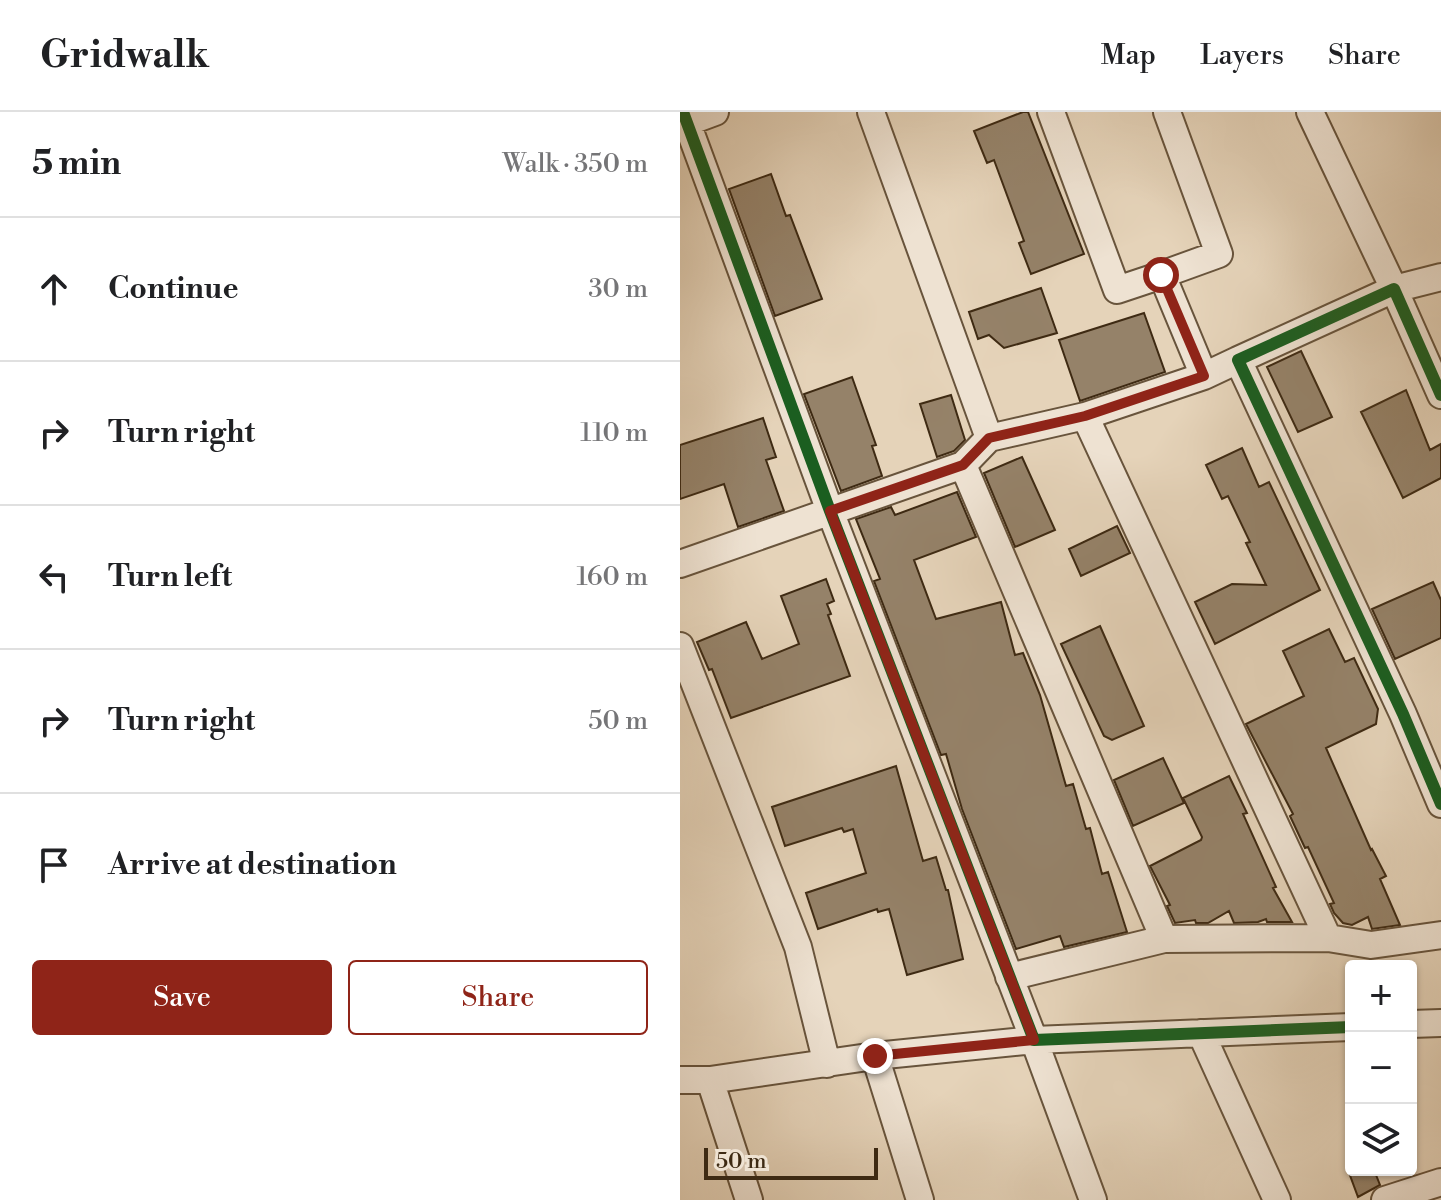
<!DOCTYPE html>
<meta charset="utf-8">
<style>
body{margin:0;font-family:"Libre Bodoni",serif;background:#f2f2f2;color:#202124}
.controls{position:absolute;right:24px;bottom:24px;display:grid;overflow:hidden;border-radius:8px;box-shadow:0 2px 6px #0004}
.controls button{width:72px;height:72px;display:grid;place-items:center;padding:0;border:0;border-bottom:2px solid #e0e0e0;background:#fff;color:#202124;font:40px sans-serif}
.scale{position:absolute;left:24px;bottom:20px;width:174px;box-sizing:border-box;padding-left:8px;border:4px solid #3e2a13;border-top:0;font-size:22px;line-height:28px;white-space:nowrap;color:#3e2a13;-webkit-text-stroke:6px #eee2d2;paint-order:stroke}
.stop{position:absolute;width:24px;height:24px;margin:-18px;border:6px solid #8f2418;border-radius:50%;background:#fff}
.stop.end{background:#8f2418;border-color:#fff;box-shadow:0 2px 8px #0008}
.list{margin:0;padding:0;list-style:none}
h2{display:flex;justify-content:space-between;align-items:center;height:104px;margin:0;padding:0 32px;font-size:34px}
h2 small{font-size:26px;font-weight:400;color:#757577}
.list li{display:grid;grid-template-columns:52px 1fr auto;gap:24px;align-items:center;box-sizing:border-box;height:144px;padding:0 32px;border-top:2px solid #e0e0e0}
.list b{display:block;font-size:30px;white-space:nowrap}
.list em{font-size:26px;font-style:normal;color:#757577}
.actions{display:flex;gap:16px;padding:24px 32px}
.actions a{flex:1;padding:18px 0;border:2px solid #8f2418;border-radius:8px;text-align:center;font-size:28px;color:#8f2418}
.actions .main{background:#8f2418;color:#fff}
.icon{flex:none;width:44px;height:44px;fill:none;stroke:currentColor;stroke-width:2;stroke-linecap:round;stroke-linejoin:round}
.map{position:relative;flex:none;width:761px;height:1088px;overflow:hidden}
header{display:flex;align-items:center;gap:48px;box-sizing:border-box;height:112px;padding:0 40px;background:#fff;border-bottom:2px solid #e0e0e0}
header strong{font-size:38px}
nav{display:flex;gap:44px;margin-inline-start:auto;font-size:28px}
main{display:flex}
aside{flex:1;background:#fff}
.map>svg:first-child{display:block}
.building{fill:#958269;stroke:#3e2a13;stroke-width:2}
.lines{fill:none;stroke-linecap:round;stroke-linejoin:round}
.minor-casing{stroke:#68543c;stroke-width:30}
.minor{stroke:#eee2d2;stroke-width:26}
.cycleway-casing{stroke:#eee2d2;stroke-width:17}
.cycleway{stroke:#1b5e20;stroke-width:12}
.route{stroke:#8f2418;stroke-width:10}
</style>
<header>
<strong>Gridwalk</strong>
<nav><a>Map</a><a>Layers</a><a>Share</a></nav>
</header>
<main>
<aside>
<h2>5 min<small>Walk · 350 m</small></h2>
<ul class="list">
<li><svg class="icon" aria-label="ahead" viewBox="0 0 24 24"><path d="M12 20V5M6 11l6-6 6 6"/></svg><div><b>Continue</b></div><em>30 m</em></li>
<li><svg class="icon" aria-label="right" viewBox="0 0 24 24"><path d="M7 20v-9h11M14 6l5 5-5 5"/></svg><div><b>Turn right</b></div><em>110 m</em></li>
<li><svg class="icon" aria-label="left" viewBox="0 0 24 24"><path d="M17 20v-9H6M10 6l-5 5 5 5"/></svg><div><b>Turn left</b></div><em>160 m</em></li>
<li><svg class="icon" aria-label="right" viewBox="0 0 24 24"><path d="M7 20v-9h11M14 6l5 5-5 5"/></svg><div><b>Turn right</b></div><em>50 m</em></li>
<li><svg class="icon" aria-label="arrive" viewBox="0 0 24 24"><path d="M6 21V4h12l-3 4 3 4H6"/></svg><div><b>Arrive at destination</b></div></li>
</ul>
<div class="actions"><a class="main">Save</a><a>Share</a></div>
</aside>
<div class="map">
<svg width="761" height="1088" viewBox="0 0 761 1088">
<rect width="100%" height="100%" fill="#e5d3b9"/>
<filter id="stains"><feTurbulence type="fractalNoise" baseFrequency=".0025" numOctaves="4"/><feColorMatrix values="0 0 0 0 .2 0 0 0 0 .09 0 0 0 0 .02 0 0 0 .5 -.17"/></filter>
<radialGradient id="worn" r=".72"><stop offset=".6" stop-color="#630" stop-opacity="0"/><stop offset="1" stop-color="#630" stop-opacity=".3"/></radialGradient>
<path class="building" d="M343,0H348L404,142L351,162L339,131L344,129L314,48L307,51L294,19Z
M91,62L106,104L110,103L142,187L95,204L49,77Z
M361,176L377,221L324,236L309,223L298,227L289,200Z
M464,201L485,260L400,289L379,228Z
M621,239L652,305L618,320L587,255Z
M172,265L196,333L192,334L202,364L161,379L124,282Z
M726,278L750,338L761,332V366L723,386L681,300Z
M271,283L285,328L274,339L257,345L240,292Z
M83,306L96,345L86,348L104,399L58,415L44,372L0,387V333Z
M562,336L579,375L589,370L640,478L535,532L515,490L552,472L586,473L566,431L570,430L548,384L542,387L526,353Z
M342,345L375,418L335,435L304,361Z
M277,380L296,425L234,448L256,507L321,490L335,543L343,541L360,583L386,674L393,672L406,717L410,716L422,762L428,760L447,820L384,835L380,824L336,837L282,697L266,642L261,643L194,469L200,467L176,407L211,395L215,403Z
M437,414L450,441L401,464L389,437Z
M146,467L154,489L147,492L151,502L148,503L170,564L51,606L32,557L29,558L17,530L66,510L82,547L119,532L101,484Z
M753,470L761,488V526L715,547L692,497Z
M420,514L464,614L432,628L424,624L381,532Z
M649,517L665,550L674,546L698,597L696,612L646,636L691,738L692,737L706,764L700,767L720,813L692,817L688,805L672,813L663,811L654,801L650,792L654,791L628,735L625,736L610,704L613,702L566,612L624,584L603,539Z
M483,646L504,691L453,714L434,668Z
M216,654L243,749L256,745L266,778H268L283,847L227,863L209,797L198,800L197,797L138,817L126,781L186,761L173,717L164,720L162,716L105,734L92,695Z
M549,664L567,701L563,702L596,775L593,776L612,810H587L586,807L578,810L554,811L549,799L528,811H516L515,808L495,811L487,794L490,793L470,754L521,728L522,725L503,686Z
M668,1058H694L700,1073L678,1085Z"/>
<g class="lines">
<g class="minor-casing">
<path id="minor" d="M3,0L150,399L354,928L671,915
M191,0L309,326
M371,0L437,178L482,163L524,264
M630,0L714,177L761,165
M0,13L35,0
M481,163L539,142L487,0
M761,283L714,177L558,248L723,602L761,692
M405,304L648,826
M283,353L484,827
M0,452L283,353L309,326L405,304L524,264L558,248
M0,534L118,835L147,952
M329,865L484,827L648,826L691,833L761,823
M731,912L761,911
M521,921L597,1088
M195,944L354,928L413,1088
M0,968H30L69,1088
M30,968L195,944L240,1088
M705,1088L761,1070"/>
</g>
<use href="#minor" class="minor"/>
<g class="cycleway-casing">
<path id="cycleway" d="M3,0L150,399L354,928L671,915
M761,283L714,177L558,248L723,602L761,692"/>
</g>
<use href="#cycleway" class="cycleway"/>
</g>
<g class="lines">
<path class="route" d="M195,944L354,928L150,399L283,353L309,326L405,304L524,264L481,163"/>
</g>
<rect width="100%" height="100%" filter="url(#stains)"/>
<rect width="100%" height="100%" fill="url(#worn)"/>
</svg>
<div class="controls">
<button>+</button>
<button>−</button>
<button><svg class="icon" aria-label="layers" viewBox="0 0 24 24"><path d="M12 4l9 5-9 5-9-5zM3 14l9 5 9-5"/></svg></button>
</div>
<div class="scale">50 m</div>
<div class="stop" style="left:481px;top:163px"></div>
<div class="stop end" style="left:195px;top:944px"></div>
</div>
</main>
